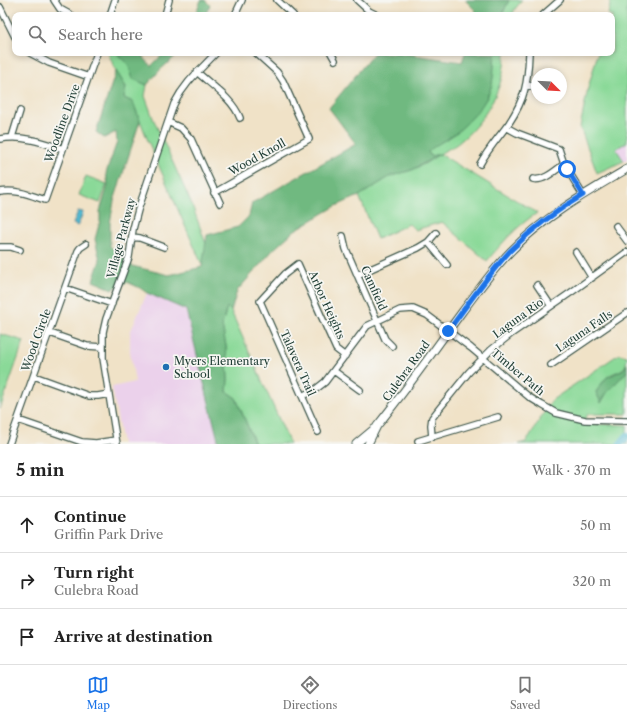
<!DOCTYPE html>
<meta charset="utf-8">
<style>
body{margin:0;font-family:"Libre Caslon Text",serif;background:#f6f6f6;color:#222}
.compass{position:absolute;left:531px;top:68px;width:36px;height:36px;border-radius:50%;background:#fff;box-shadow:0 2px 6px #0003;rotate:114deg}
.stop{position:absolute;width:12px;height:12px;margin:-9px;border:3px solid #1a73e8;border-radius:50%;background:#fff}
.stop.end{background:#1a73e8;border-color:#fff;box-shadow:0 1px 4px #0008}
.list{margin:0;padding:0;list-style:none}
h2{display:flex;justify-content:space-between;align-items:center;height:52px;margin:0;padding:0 16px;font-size:17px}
h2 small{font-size:13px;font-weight:400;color:#767676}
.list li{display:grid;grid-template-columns:26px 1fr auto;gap:12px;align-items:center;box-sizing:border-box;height:56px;padding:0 16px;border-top:1px solid #e0e0e0}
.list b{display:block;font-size:15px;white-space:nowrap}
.list p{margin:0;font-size:13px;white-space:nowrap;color:#767676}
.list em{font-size:13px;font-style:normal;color:#767676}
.icon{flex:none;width:22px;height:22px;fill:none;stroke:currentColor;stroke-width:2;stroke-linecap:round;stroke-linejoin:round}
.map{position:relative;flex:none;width:627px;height:444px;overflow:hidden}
.search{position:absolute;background:#fff;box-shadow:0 2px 6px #0003;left:12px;right:12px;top:12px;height:44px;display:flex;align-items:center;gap:10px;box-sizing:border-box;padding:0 14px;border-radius:8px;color:#767676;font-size:15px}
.sheet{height:220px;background:#fff}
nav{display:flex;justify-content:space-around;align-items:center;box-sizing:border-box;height:56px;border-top:1px solid #e0e0e0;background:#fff;font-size:11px;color:#767676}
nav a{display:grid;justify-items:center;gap:2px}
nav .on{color:#1a73e8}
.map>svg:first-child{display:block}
.built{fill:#ebd1eb}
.green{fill:#8ad998;stroke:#548b66}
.forest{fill:#6fb980;stroke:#477b5a}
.water{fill:#54b9d2;stroke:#3a7b83}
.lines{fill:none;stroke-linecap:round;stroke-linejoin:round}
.river{stroke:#54b9d2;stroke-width:7}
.minor-casing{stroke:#3e564a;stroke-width:8}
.major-casing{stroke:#3e564a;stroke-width:9}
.minor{stroke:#fff;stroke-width:5.5}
.major{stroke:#fff;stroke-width:7}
.route{stroke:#1a73e8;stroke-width:5}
.poi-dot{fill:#1f6fb2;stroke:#f6f6f2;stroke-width:1.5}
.labels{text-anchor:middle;stroke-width:3.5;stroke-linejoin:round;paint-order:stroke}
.street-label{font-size:11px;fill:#1f3d34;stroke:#f6f6f2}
.poi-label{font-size:11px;fill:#1f3d34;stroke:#f6f6f2;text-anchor:start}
</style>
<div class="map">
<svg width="627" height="444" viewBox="0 0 627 444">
<rect width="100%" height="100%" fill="#f6f6f2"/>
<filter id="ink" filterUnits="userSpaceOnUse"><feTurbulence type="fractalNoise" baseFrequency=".025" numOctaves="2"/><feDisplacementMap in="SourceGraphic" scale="8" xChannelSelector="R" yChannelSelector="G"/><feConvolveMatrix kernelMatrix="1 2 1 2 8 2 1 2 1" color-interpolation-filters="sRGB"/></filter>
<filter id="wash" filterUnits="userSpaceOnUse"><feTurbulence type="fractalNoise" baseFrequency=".012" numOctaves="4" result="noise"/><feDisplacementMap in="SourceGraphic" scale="16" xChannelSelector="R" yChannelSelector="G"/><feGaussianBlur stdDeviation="0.9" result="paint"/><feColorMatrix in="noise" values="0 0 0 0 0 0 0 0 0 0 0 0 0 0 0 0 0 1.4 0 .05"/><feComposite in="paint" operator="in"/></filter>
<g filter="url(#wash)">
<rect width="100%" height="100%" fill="#f0e2c7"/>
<path class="built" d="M627,142V159L624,161L616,149Z
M147,293L186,310L219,444H122L112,387L135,382L130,351V333Z"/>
<path class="green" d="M509,0H522L515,9L512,15H502Z
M611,0H627V142L616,149L624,161L597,173L580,127L588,88L598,53H612V15H608Z
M108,53H119V56L128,64L133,79L147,85L145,96L153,118L192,205L206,244L203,267L148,141L133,102L124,98L126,87L115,69Z
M495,53H505C505,88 484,123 457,144C452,148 445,150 440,154L537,213C517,226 502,243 487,261L442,222L415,230L409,224L377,239L359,196L391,176L412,170L426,163L439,154L431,156L428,152L434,145L455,134L487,98L492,84Z
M86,176L107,184L100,203L79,195Z
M227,306L231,311L290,444H255L236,398L227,392L228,379L226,346L222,325Z
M0,334L24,341L0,409Z
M619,354L627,356C627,375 616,368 605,379C602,383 599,388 596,392L601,403L606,394L627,371V414H588L582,424L627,425V444H518L526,442L552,400Z"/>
<path class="forest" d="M201,0H205L210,5L205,15H195Z
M465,0H509L502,15H475L476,11Z
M119,53H140L151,66L164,53H179L160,70L147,85L133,79L128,64L119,56Z
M374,53H400L462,62L465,53H495C494,63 494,74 492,84C487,104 471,120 456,133C447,140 437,143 428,152L431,156L440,154L412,170L391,176L359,196L336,206L295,230L273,250L237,291L231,311L227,307L222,325L226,346L228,379L227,392L236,398L255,444H219L186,310L147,293L140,288L127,282L112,289L93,281L100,260L95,239L100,221V211L108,185L106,173L117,142L116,132L104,138L96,132L116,71L126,87L124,98L133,102L140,121L114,201L110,223V246L132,266L169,275L202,267L207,235L238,227L249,216L252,203L356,144L329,108Z
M627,364V371L606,394L601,403L596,392L606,378L624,369Z"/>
<path class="water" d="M78,211L83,212L78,226L73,224Z"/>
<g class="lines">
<path class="river" d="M620,444L627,436"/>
</g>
</g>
<g filter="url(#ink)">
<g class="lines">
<g class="minor-casing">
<path id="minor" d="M54,0L60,9L71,15
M277,0L293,15
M357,0L369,11L377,15
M0,7L15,37
M110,15L115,0
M165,15L169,0
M235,15L242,0
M543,15L560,0
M30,53L49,63L89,77
M331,53L335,60
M197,72C211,85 233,99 240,118
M527,85L537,87
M168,122L181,128L191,139L220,203
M506,127L517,133L559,149L564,164L583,195
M12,137L20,111
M0,139C22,135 42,142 63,149
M480,164C488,149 499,137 509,123C525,99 528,82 529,53
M533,179C543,182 556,170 564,164
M0,192C16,189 30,195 45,200L97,53
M214,193L309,139L283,81L277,72L256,53
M616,226L627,241
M343,236L346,249L385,339L392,346
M132,237L140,238L164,247
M428,242L447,265
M0,247H11L20,250
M576,252L592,278
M357,275L418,248L428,242L436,233
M537,285L551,306
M65,288L112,304
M50,333L87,346L102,347
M551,365L627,313
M334,371L360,390
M34,376L89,396H98L109,394
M302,396L316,389L325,382L367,326L400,310L413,309L427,315L471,348L529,397L542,405L556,413L585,420L627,421
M18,420L82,442L96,443L116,440
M318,432L260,301L285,274L298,264L336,349L345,356
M432,437L431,425L432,418L439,409L469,372L491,350L511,334L573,291L627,252
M418,441L498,417
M9,444L78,251L80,248L86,244
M117,444L103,358V332L106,319L129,257L133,229L138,210L174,104C185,82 200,70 216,53"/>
</g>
<g class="major-casing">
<path id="major" d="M356,444L374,429
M368,444L377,426C407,389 434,350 462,312C478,291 493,269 511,251C544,217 586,193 627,169"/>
</g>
<use href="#minor" class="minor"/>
<use href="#major" class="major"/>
</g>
</g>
<g class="lines" filter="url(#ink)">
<path class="route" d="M448,331C468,304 487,276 510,251C531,230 557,210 583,195L567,169"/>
</g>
<circle class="poi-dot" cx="166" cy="367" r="4"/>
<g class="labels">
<g class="street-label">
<text transform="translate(62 123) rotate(-70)" y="4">Woodline Drive</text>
<text transform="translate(257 157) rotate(-29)" y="4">Wood Knoll</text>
<text transform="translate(121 238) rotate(-75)" y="4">Village Parkway</text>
<text transform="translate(374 288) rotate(66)" y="4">Camfield</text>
<text transform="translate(327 305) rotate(66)" y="4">Arbor Heights</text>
<text transform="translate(518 318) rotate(-36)" y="4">Laguna Rio</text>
<text transform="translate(584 331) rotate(-34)" y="4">Laguna Falls</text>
<text transform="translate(36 340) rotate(-70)" y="4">Wood Circle</text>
<text transform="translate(298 363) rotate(66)" y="4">Talavera Trail</text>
<text transform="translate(406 371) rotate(-54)" y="4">Culebra Road</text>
<text transform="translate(518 372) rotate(40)" y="4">Timber Path</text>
</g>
<g class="poi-label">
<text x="174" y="365">Myers Elementary<tspan x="174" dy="13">School</tspan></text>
</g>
</g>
</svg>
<svg class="compass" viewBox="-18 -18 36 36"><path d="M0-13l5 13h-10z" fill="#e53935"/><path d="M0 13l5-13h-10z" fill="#767676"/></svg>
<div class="stop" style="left:567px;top:169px"></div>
<div class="stop end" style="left:448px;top:331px"></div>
<div class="search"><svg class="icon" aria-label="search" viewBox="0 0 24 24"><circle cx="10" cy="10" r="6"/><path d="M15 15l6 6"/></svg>Search here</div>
</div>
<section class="sheet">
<h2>5 min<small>Walk · 370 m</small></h2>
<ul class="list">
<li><svg class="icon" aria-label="ahead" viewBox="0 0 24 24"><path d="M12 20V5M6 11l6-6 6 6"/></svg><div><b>Continue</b><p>Griffin Park Drive</p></div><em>50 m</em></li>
<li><svg class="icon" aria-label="right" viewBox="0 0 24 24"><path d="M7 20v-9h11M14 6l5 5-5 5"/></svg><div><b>Turn right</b><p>Culebra Road</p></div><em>320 m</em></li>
<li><svg class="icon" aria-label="arrive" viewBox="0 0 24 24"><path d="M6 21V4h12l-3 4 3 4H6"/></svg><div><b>Arrive at destination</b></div></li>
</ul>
</section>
<nav>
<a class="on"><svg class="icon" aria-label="map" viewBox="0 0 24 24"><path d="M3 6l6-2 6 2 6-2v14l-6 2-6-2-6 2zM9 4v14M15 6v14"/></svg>Map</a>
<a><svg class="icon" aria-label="directions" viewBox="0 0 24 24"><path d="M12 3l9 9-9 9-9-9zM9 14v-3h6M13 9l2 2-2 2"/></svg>Directions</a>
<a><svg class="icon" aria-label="saved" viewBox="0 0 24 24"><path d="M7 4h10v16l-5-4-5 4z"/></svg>Saved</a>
</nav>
